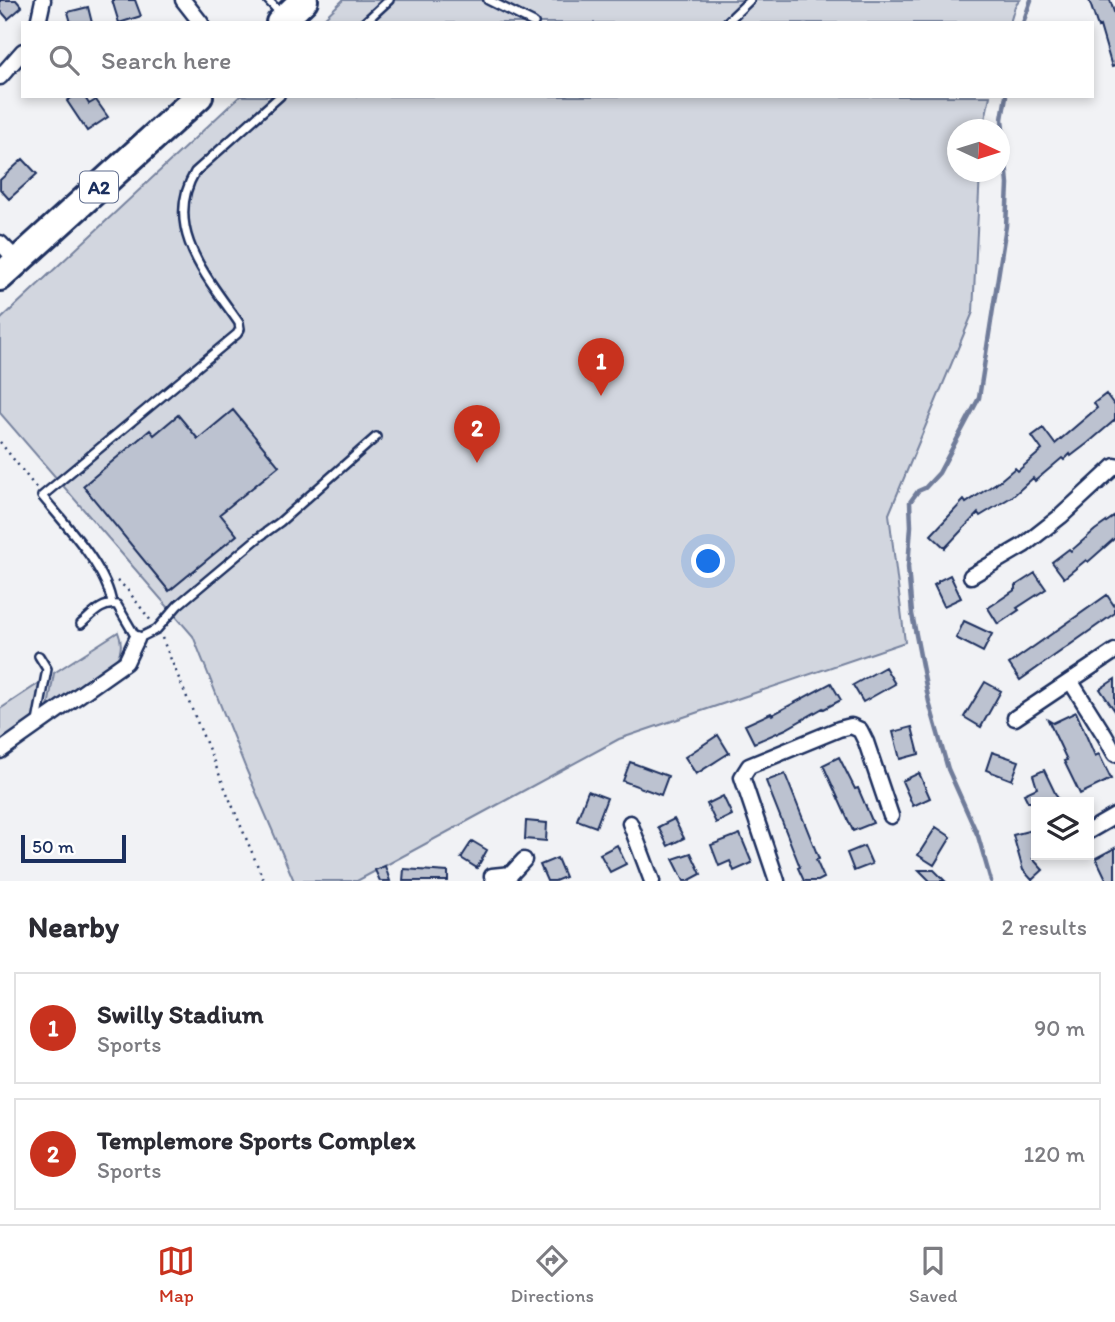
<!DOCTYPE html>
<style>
body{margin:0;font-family:Itim,sans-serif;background:#f7f7f7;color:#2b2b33}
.controls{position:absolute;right:21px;bottom:21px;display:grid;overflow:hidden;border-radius:0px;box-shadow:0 4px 10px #0003}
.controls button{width:63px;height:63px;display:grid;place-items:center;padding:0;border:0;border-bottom:2px solid #e1e1e2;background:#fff;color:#2b2b33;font:35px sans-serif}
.compass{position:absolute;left:947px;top:119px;width:63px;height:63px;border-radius:50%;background:#fff;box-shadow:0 4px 10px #0003;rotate:94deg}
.scale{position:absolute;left:21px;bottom:18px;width:105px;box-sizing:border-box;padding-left:7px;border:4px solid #1b2f5e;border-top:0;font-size:19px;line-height:24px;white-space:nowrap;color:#1b2f5e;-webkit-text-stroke:5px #fff;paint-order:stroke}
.you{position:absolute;left:709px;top:562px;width:24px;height:24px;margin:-18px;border:5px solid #fff;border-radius:50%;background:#1a73e8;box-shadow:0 0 0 10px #1a73e833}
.badge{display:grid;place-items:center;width:46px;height:46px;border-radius:50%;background:#c8321e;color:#fff;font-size:23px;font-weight:700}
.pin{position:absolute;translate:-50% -58px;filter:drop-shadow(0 2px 4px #0008)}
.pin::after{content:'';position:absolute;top:37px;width:24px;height:21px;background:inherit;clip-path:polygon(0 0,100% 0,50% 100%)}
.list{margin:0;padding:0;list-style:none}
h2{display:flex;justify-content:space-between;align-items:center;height:91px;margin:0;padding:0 28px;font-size:30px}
h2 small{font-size:23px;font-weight:400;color:#7c7c81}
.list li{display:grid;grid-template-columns:46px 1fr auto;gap:21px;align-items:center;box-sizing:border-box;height:112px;margin:0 14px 14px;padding:0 14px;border:2px solid #e1e1e2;border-radius:0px}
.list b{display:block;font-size:26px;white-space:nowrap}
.list p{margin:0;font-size:23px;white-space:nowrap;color:#7c7c81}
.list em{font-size:23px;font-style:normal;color:#7c7c81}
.icon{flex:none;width:38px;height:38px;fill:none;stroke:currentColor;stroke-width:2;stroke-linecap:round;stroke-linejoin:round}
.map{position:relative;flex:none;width:1115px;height:881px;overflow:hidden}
.search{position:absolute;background:#fff;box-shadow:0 4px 10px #0003;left:21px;right:21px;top:21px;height:77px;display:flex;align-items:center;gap:18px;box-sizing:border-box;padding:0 24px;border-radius:0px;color:#7c7c81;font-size:26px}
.sheet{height:343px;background:#fff}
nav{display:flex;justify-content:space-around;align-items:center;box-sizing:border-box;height:98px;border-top:2px solid #e1e1e2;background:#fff;font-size:19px;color:#7c7c81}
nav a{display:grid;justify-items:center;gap:4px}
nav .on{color:#c8321e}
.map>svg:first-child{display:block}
.green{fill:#d2d6df;stroke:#76829e;stroke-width:2}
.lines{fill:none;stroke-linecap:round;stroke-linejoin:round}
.stream{stroke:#707c9a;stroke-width:4.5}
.building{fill:#bcc2d0;stroke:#1b2f5e;stroke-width:2}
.lane-casing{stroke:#1b2f5e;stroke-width:12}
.street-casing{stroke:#1b2f5e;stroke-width:19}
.highway-casing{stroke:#1b2f5e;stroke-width:32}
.path{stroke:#1b2f5e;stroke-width:2.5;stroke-dasharray:2 5;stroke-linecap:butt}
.lane{stroke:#fff;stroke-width:7}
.street{stroke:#fff;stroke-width:14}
.highway{stroke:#fff;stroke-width:26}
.labels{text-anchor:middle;stroke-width:7;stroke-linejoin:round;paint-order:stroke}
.shield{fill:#fff;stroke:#5f6d8e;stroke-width:2}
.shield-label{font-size:19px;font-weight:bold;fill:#1b2f5e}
</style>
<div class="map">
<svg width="1115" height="881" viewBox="0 0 1115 881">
<rect width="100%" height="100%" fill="#f1f2f5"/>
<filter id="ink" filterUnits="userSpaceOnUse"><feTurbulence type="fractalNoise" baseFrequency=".0143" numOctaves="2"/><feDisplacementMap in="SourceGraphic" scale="14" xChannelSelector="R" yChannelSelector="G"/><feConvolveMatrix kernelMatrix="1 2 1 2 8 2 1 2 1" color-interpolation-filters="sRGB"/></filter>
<g filter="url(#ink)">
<path class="green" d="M343,0H1020L1015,6L1010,23H319Z
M240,96H990L983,129L958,130V172H980L973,312L889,514L905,642L619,739L357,881H294L246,769L193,636L0,413V320Z
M118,632C122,642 122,649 117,659C111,670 61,703 47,713L54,673Z
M38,684L39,686L34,718L0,742V709Z"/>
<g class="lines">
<path class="stream" d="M1023,23L1031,0
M991,881L978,836L948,769L929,702L912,614L908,567L911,526L910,502L918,491L925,488L939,473L979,398L1006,226L1008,184L1002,119L1006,96"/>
</g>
<path class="building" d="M0,0H16L22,7L8,19L0,10Z
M112,0H135L141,16L119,23Z
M1089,0H1110L1115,15V66L1112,67L1100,26L1098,27Z
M88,7L92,23H71L68,12Z
M74,96H84L89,104L96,100L108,117L87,131L67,101Z
M23,159L37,174L9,199L0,189V180Z
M1106,394L1115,406V420L1088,443L1071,456L1070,454L1064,460L1062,458L1035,481L1033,478L1013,496L980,516L978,513L945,548L931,535L964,500L966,503L996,483V484L1015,468L1018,471L1042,450L1032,436L1043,428L1055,444L1097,408L1094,403Z
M233,410L279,466L220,514L237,535L169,591L83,486L150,430L154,435L178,415L198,439Z
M1115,516V538L1088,562L1086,560L1064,578L1052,562L1069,549L1071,551L1095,530Z
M1035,573L1046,589L1017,608L1019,610L998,624L988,608L1016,589L1015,586Z
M950,575L961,598L944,606L934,585L938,583V581Z
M1107,595L1115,607V613L1020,680L1009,664Z
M964,621L992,634L983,652L956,638Z
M885,667L895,684L863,702L853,685Z
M1115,679V711L1100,689Z
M985,682L1001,691L981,727L964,717Z
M831,683L841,700L824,709L823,708L786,729L754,743L745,725L771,713L772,715Z
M1076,712L1095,756L1099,754L1111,779L1080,794L1064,761L1067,760L1048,720L1053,723Z
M912,727L919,754L900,759L893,732Z
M718,735L729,753L696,774L685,757Z
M992,752L1019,761L1012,780L986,770Z
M839,757L855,789L858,788L873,823L853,831L823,765Z
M630,762L668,776L661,795L623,781Z
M1044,770L1058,799L1052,802H1028L1024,794L1037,788L1033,775Z
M919,773L930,798L913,806L902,781Z
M785,774L819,859L816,860L824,878L818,881H804L798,868L800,867L766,781Z
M588,791L607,798L596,827L577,820Z
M723,796L732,815L716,823L707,804Z
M674,819L684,838L668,846L658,827Z
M526,821L547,823L546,841L525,839Z
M936,827L951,837L934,865L918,855Z
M1032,830L1036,846V855H1039L1040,857L1033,859L1043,870L1032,880L1023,870L1013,835Z
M740,834L752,863L734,871L730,861L719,866L711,845Z
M472,841L487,850L477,868L461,858Z
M617,845L626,864L610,872L600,854Z
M864,846L872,864L854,871L847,853Z
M1115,848V881H1107L1096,858Z
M691,853L701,874L688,881H684L673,859Z
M557,858L565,877L555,881H547L540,865Z
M385,866L390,881H380L375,870Z
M404,869L448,872V881H403Z
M919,870H934L945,881H930Z"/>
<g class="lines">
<g class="lane-casing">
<path id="lane" d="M268,0L282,15
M488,0L534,23
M364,23L389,0
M726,23L750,0
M112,604C107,568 65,524 42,496L237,334L240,329L239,323C208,278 162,228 195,172L280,96
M81,624C92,615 102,602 117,605L137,639L157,629L178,605L258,538L280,522L376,437
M37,722L47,669L39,656"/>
</g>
<g class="street-casing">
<path id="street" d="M183,0L201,23
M38,23L43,0
M0,77L23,51
M0,243L18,261
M971,576L1024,545L1061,516L1115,466
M1071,682L1105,736L1115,754
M1015,718L1115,651
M0,751L126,662L137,639
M630,823L652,881
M1089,831L1115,816
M492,876L511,874L524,860
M777,881L742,777L749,766L839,729L851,726L860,730L866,742L891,816"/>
</g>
<g class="highway-casing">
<path id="highway" d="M280,23L304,0
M0,277L199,96"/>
</g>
<path class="path" d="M0,442L37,489
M117,581L126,588L151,621
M162,638L264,881"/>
<use href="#lane" class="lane"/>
<use href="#street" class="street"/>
<use href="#highway" class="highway"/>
</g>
</g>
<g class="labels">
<rect class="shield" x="80" y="171.5" width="38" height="31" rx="5"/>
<g class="shield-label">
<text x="99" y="194">A2</text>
</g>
</g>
</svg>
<div class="controls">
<button><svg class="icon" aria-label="layers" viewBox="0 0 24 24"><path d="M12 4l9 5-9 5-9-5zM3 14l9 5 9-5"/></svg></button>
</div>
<svg class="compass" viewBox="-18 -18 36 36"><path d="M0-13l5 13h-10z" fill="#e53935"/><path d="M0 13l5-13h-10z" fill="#7c7c81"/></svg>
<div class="scale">50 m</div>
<div class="you"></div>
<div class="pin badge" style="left:601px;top:396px">1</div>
<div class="pin badge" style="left:477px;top:463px">2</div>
<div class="search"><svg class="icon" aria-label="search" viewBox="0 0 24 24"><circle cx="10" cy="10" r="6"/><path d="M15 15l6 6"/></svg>Search here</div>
</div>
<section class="sheet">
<h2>Nearby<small>2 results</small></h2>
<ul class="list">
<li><span class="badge">1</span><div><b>Swilly Stadium</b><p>Sports</p></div><em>90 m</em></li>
<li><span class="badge">2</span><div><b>Templemore Sports Complex</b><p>Sports</p></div><em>120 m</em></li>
</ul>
</section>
<nav>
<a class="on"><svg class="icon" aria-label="map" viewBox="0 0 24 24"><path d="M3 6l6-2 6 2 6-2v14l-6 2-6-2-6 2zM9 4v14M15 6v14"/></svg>Map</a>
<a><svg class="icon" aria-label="directions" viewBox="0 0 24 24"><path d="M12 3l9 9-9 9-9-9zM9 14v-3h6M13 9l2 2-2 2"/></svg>Directions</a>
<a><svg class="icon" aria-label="saved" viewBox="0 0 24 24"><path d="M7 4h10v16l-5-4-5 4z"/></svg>Saved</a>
</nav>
